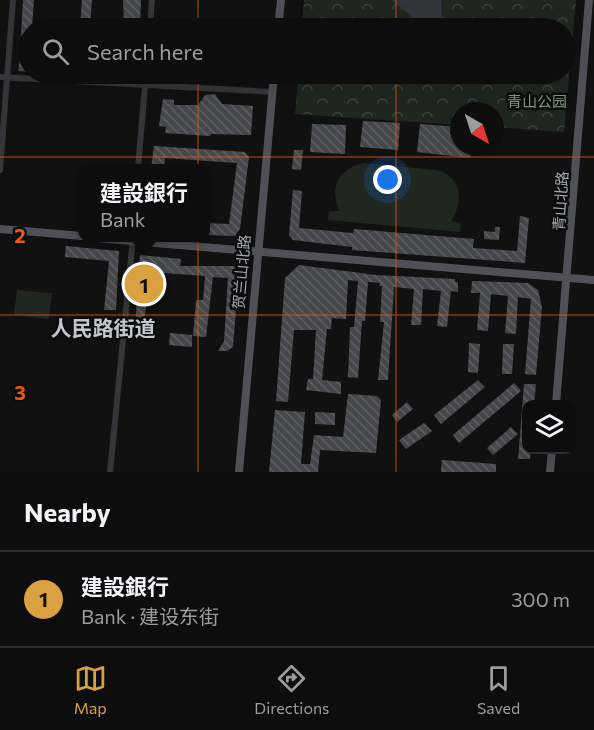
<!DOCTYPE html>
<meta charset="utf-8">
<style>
body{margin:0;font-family:Commissioner,"Noto Sans SC",sans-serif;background:#161617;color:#f1f3f6}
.controls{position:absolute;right:18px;bottom:18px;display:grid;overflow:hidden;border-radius:12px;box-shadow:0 6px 24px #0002}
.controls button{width:54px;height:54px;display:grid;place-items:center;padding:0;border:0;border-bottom:2px solid #2d2d2e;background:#0d0d0e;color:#f1f3f6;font:30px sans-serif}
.compass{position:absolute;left:450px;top:102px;width:54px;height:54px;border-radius:50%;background:#0d0d0e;box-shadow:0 6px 24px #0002;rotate:141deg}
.you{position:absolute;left:388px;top:180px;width:21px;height:21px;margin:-15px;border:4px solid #fff;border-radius:50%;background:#1a73e8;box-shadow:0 0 0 9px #1a73e833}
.badge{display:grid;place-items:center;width:39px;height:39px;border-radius:50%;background:#daa141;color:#111;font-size:20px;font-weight:700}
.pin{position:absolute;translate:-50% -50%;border:3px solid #fff;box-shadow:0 2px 6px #0006}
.popup{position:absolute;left:78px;top:164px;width:132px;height:78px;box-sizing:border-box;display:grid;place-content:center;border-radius:12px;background:#0d0d0e;filter:drop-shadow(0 2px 4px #0005);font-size:20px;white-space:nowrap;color:#9a9c9e}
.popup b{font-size:22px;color:#f1f3f6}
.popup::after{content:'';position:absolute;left:50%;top:100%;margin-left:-12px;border:12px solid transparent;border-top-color:#0d0d0e}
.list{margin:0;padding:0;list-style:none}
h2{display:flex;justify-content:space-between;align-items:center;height:78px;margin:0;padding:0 24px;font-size:26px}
h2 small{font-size:20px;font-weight:400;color:#9a9c9e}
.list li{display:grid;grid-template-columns:39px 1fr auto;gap:18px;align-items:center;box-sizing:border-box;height:96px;padding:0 24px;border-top:2px solid #2d2d2e}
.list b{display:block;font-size:22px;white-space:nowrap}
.list p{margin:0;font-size:20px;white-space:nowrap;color:#9a9c9e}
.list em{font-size:20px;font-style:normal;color:#9a9c9e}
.icon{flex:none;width:33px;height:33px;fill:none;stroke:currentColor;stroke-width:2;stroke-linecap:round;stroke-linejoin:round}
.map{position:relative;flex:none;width:594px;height:472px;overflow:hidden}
.search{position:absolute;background:#0d0d0e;box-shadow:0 6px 24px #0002;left:18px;right:18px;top:18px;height:66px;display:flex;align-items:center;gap:15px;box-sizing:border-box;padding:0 21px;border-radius:33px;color:#9a9c9e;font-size:22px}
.sheet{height:174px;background:#0d0d0e}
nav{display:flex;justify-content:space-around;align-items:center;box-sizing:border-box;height:84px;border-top:2px solid #2d2d2e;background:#0d0d0e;font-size:16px;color:#9a9c9e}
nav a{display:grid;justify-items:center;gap:3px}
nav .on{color:#daa141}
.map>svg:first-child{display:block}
.forest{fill:url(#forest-crowns)}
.pitch{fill:#202721}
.water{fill:#30383d}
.building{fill:url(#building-back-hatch)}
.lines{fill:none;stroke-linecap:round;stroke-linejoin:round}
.minor{stroke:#353639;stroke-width:6}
.major{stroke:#4f5156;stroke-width:8}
.grid{fill:none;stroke:#e8590c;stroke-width:1.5;stroke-opacity:0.55}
.labels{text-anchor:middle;stroke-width:5;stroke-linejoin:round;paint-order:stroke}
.park-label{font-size:15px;fill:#7d9a7e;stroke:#0c0c0d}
.street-label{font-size:15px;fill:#a4a9b1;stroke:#0c0c0d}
.district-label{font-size:21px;font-weight:bold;fill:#c5c7ce;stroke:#0c0c0d}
.grid-label{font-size:20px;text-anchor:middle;font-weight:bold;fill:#e8590c;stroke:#0c0c0d;stroke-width:5;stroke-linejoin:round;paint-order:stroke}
</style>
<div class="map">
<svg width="594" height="472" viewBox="0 0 594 472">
<defs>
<pattern id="forest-crowns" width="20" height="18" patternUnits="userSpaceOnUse" patternTransform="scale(1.5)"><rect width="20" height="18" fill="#202721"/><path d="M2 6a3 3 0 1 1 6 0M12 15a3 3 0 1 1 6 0" fill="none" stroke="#3d443f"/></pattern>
<pattern id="building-back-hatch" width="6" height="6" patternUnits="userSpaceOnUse" patternTransform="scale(1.5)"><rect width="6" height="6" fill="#45474a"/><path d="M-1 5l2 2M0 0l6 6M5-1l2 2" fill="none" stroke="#5d5f62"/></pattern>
</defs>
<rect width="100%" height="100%" fill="#111112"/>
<path class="forest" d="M304,0H576L564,132L495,127V111H459V125L295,114L299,74H566V28H302Z"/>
<path class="pitch" d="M364,163L436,170C462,176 464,202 451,221L461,223L460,232L328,220L329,211H340C328,188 339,168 364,163Z
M17,290L52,293L49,319L14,315Z"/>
<path class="water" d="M392,0H441L442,28H422L416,20Z"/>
<path class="building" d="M23,0H34L32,28H28V36H21Z
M82,0H92L90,28H80Z
M123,0H141L140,28H124Z
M20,59L28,60V72L18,71Z
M215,94L222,104L253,106L251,135L211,134L210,136L165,133L166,127L159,126L163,99L174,100V105H198L205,95Z
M363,121L400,123L398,150L360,147Z
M312,124L346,125L345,154L310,152Z
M420,124L459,127V147H471L470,158L417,152Z
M154,146L245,152L249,157L240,229L235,236L206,235V223L229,224L237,163L165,158L164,168H151Z
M294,150H303L301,170L292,169Z
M293,190L302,191L299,228L353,233L354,229L474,239L473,248L517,251L520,216L529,218L525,263L352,250V247L293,240L289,235Z
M495,227H500L499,240L484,239V231L495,232Z
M66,246L119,251L116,310H104L109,261L65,257Z
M140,255L181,259L180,266H234L239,272L233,347L227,351H218L224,341L228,278L213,277L206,337L193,336L196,300H203L205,276L151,272L143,329L135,328Z
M299,265L376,275L455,279V282H458V292L451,291L447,327L437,326L441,291L423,289L421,325H411L414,289L394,287L388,380H378L384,322H380L382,286H379L380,283L368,282L365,321H362L358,378L348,377L350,327H354L358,281L348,280L346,319L332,318L331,329H327L322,380L341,382V394L306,390L308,379H313L316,330H294L288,402L276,401L285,278Z
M472,281L528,283L538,290L542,307L536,375L525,374L531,299L518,297L516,334L505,333L508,296L491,294L488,331L477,330L480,293H471Z
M170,333L192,335V347L169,345Z
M469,343L480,344L478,373L468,372Z
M503,344H514L512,374H502Z
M478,380L485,387L441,424L434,415Z
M514,383L521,391L459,443L453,435Z
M524,384H536L534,405H526V450H531L530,459H518Z
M348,394L377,396L381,400L376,453L320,450L318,472H269L275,410L305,412L301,464H310L314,435L343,437Z
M407,402L413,409L397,422L392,415Z
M315,412L335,413V425L315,424Z
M424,423L432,431L406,449L399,440Z
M511,427L518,434L493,455L487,448Z
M442,460L496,464V472H441Z"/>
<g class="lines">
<path class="minor" d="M150,28L152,0
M0,77L272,92
M138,168L146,74
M0,170L13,0
M110,472L133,238"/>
<path class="major" d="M278,28L281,0
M0,229L82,236
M96,238L594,280
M556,404L589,0
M239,472L274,74
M550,472L552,450"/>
</g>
<path class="grid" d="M198,0V28M396,0V28M198,74V472M396,74V472M0,157H594M0,315H594"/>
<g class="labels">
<g class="park-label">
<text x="537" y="107">青山公园</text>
</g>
<g class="street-label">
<text transform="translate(561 201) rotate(-86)" y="5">青山北路</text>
<text transform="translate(242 272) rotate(-85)" y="5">贺兰山北路</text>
</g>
<g class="district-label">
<text x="103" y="336">人民路街道</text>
</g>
</g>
<g class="grid-label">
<text x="20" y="243">2</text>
<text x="20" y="400">3</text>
</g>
</svg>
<div class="controls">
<button><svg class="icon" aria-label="layers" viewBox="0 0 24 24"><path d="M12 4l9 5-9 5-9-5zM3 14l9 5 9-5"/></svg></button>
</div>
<svg class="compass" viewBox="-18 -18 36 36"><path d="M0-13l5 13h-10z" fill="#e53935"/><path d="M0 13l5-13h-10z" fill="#9a9c9e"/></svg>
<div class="you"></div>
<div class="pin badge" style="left:144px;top:284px">1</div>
<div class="popup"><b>建設銀行</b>Bank</div>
<div class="search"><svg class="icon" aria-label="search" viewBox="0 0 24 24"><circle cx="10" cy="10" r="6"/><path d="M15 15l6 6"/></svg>Search here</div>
</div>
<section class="sheet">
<h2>Nearby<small></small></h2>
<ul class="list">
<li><span class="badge">1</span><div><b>建設銀行</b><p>Bank · 建设东街</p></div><em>300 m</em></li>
</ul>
</section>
<nav>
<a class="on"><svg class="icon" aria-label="map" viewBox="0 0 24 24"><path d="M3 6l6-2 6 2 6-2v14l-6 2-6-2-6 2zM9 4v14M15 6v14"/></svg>Map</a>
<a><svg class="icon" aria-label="directions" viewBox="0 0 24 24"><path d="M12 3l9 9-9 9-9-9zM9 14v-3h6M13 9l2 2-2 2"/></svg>Directions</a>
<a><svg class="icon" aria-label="saved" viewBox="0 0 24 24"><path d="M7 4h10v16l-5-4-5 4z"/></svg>Saved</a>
</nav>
